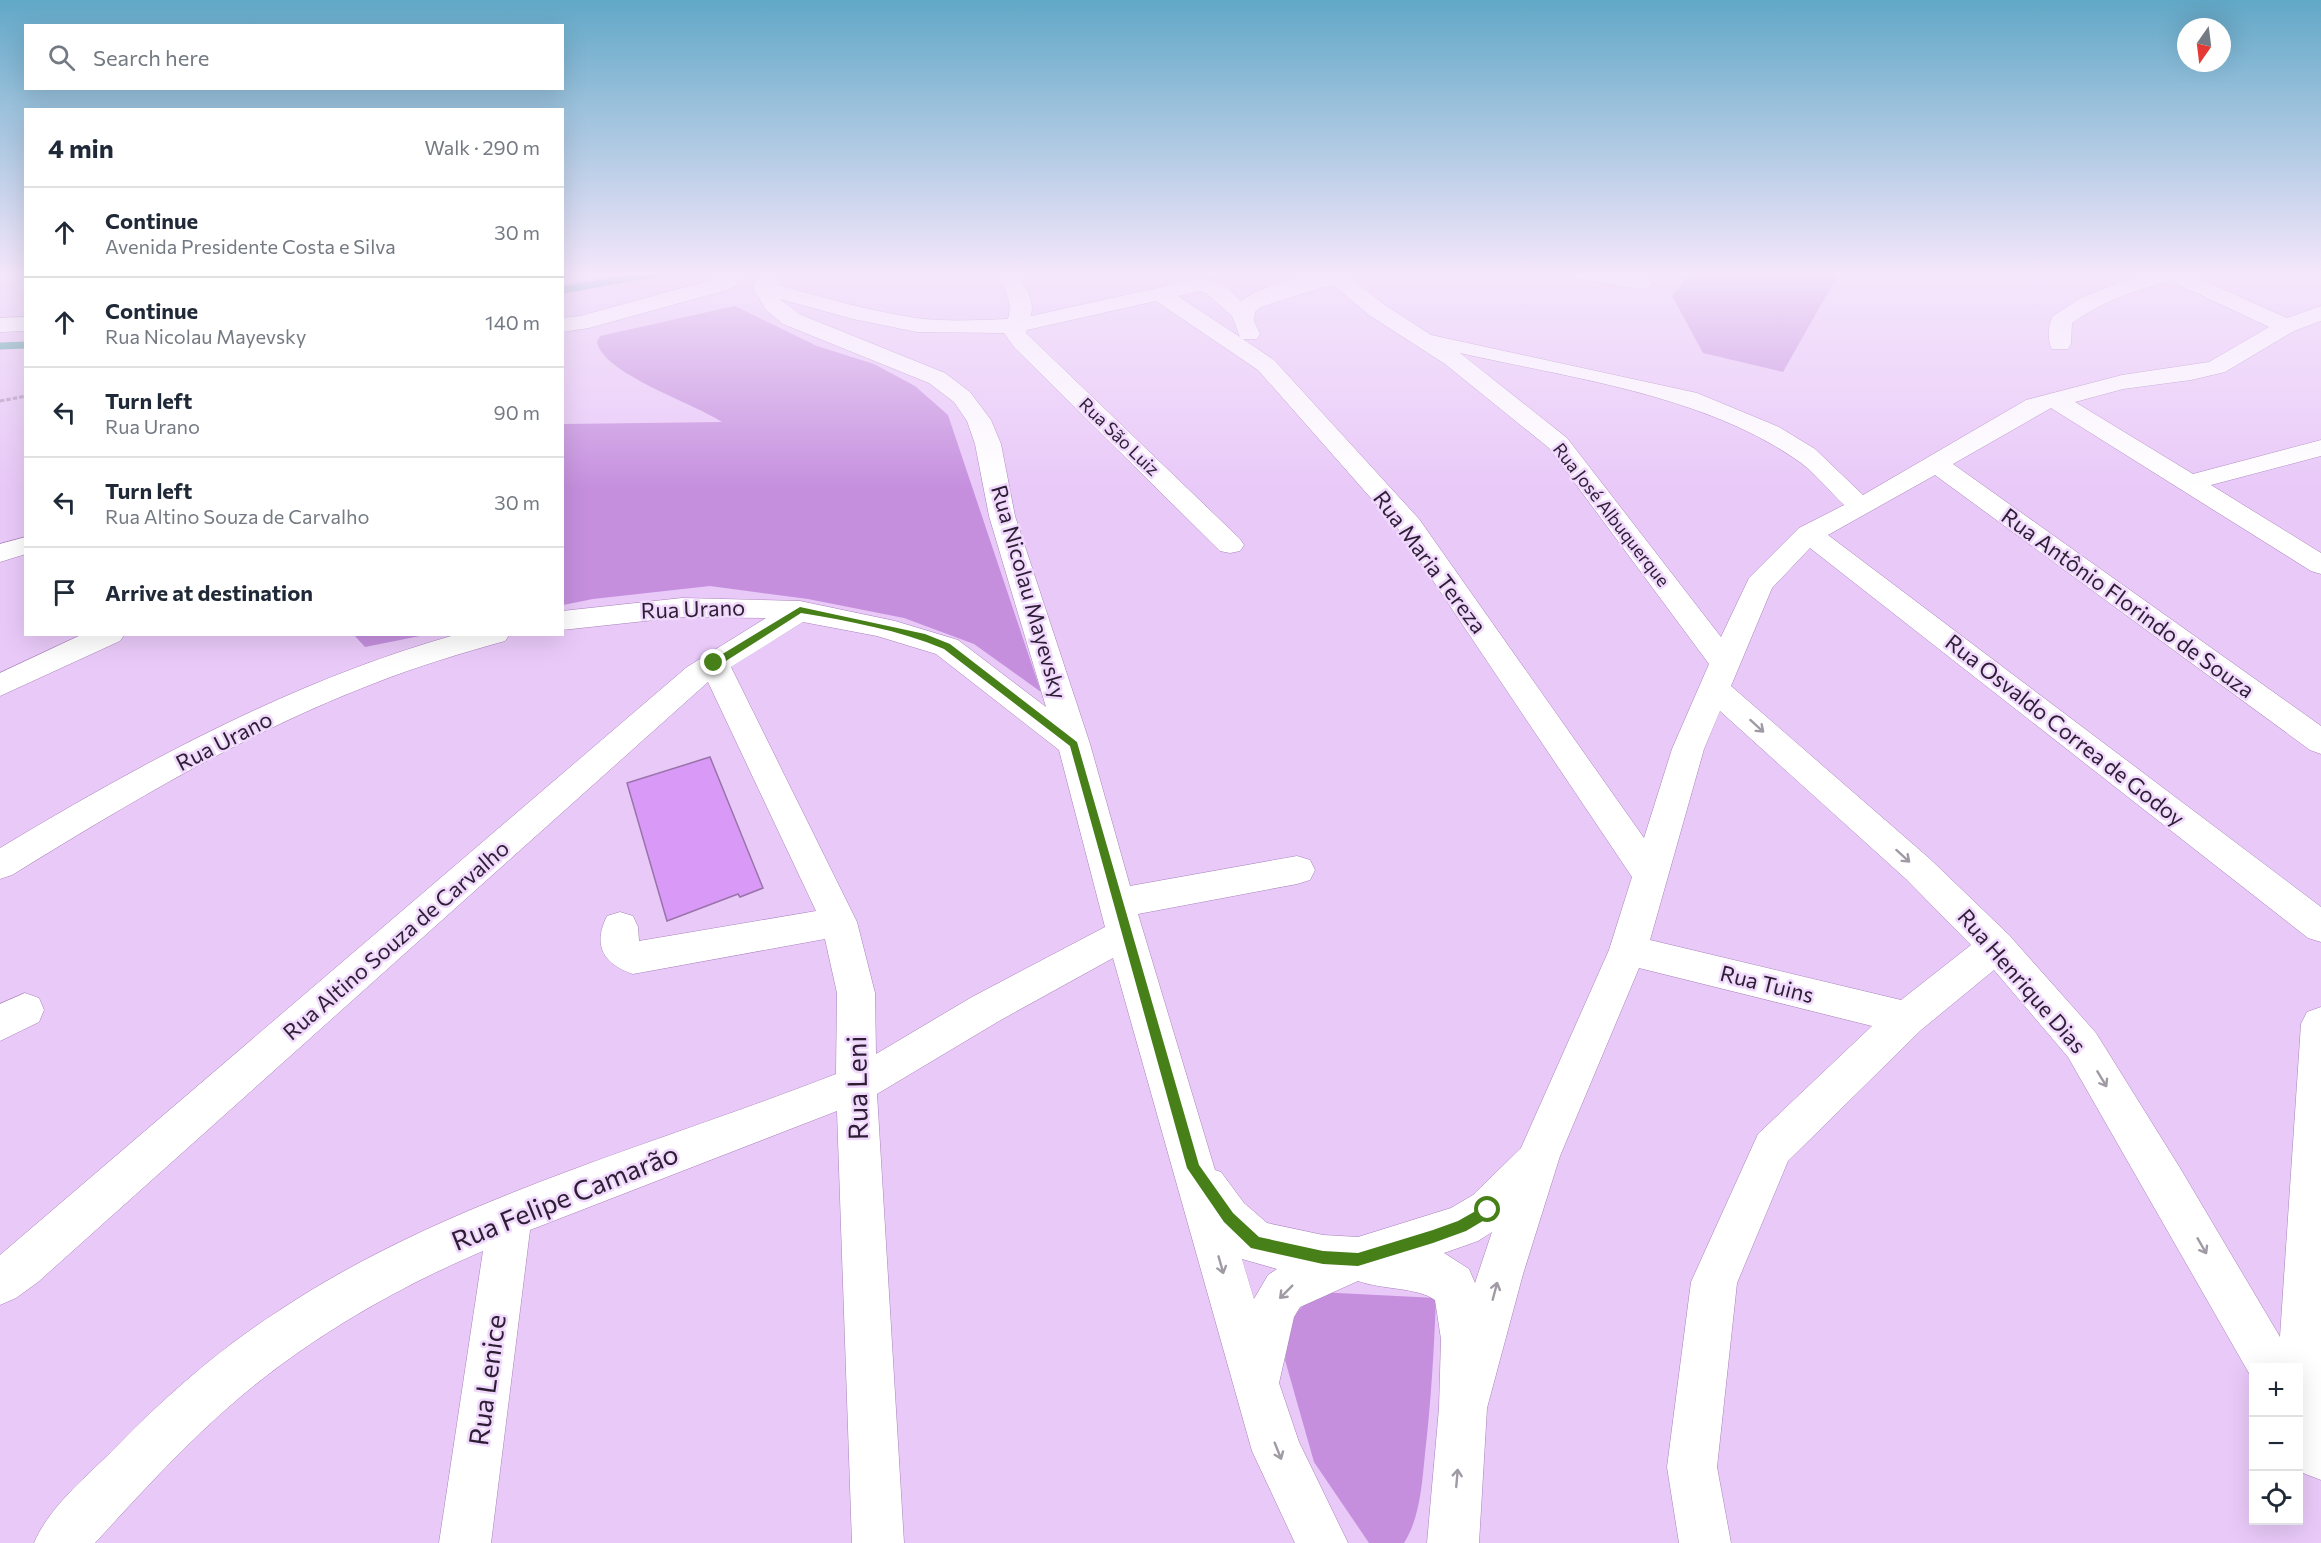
<!DOCTYPE html>
<meta charset="utf-8">
<style>
body{margin:0;font-family:Commissioner,sans-serif;background:#f2f2f3;color:#1f2937}
.controls{position:absolute;right:18px;bottom:18px;display:grid;overflow:hidden;border-radius:0px;box-shadow:0 6px 24px #0002}
.controls button{width:54px;height:54px;display:grid;place-items:center;padding:0;border:0;border-bottom:2px solid #e0e1e3;background:#fff;color:#1f2937;font:30px sans-serif}
.compass{position:absolute;left:2177px;top:18px;width:54px;height:54px;border-radius:50%;background:#fff;box-shadow:0 6px 24px #0002;rotate:194deg}
.stop{position:absolute;width:18px;height:18px;margin:-14px;border:4px solid #478019;border-radius:50%;background:#fff}
.stop.end{background:#478019;border-color:#fff;box-shadow:0 2px 6px #0008}
.list{margin:0;padding:0;list-style:none}
h2{display:flex;justify-content:space-between;align-items:center;height:78px;margin:0;padding:0 24px;font-size:26px}
h2 small{font-size:20px;font-weight:400;color:#747a83}
.list li{display:grid;grid-template-columns:39px 1fr auto;gap:18px;align-items:center;box-sizing:border-box;height:90px;padding:0 24px;border-top:2px solid #e0e1e3}
.list b{display:block;font-size:22px;white-space:nowrap}
.list p{margin:0;font-size:20px;white-space:nowrap;color:#747a83}
.list em{font-size:20px;font-style:normal;color:#747a83}
.icon{flex:none;width:33px;height:33px;fill:none;stroke:currentColor;stroke-width:2;stroke-linecap:round;stroke-linejoin:round}
.map{position:relative;flex:none;width:2321px;height:1543px;overflow:hidden}
.search{position:absolute;background:#fff;box-shadow:0 6px 24px #0002;left:24px;top:24px;width:540px;height:66px;display:flex;align-items:center;gap:15px;box-sizing:border-box;padding:0 21px;border-radius:0px;color:#747a83;font-size:22px}
.panel{position:absolute;background:#fff;box-shadow:0 6px 24px #0002;left:24px;top:108px;width:540px;height:528px;border-radius:0px}
.map>svg:first-child{display:block}
.green{fill:#c58fde}
.lines{fill:none;stroke-linecap:round;stroke-linejoin:round}
.stream{stroke:#389695;stroke-width:7}
.building{fill:#d99af7;stroke:#9973aa;stroke-width:1.5}
.minor-casing{stroke:#a882ba;stroke-width:1}
.path{stroke:#b095bd;stroke-width:3;stroke-dasharray:4.5 2;stroke-linecap:butt}
.minor{fill:#fff;fill-rule:evenodd}
.oneway{stroke:#a09aa4}
.route{fill:#478019}
.labels{text-anchor:middle;stroke-width:5;stroke-linejoin:round;paint-order:stroke}
.far-street-label{font-size:18px;fill:#2d1e34;stroke:#f1d9fd}
.street-label{font-size:22px;fill:#2d1e34;stroke:#f1d9fd}
.near-street-label{font-size:27px;fill:#2d1e34;stroke:#f1d9fd}
</style>
<div class="map">
<svg width="2321" height="1543" viewBox="0 0 2321 1543">
<rect width="100%" height="100%" fill="#e9c9f8"/>
<path class="green" d="M1691,273H1839L1783,372L1703,353L1672,296Z
M735,306L817,346L874,364L915,386L948,415L1041,692L974,644L904,618L808,599L710,586L593,599L563,605V424L722,422C694,403 603,374 597,342L600,336Z
M354,635H425L365,647Z
M1318,1292L1436,1298C1434,1351 1431,1402 1425,1454C1422,1483 1420,1518 1404,1543H1369L1314,1462L1285,1360L1292,1316Z"/>
<g class="lines">
<path class="stream" d="M562,290L658,273
M0,346L26,345"/>
</g>
<path class="building" d="M710,757L763,888L740,897L738,894L667,921L627,783Z"/>
<g class="lines">
<g class="minor-casing">
<path id="minor" d="M562,273H605L602,277L562,284Z
M727,273H749L743,281L727,290L589,328L562,332V318L580,316L711,280Z
M758,273H779L777,285C823,297 869,311 916,318C946,322 978,320 1008,319C1013,300 1005,289 995,273H1016C1025,287 1035,298 1031,316L1202,278L1223,284L1241,301C1269,280 1321,273 1355,273L1351,278L1385,305L1431,335L1697,393L1779,427L1815,449L1863,495L2026,400L2122,375L2209,362L2269,327L2171,281C2135,290 2102,301 2072,323L2071,344L2068,349H2052C2047,341 2048,324 2053,316L2079,299L2120,282L2153,273H2187L2287,318L2321,306V321L2294,331L2225,372L2191,380L2123,389L2075,402L2193,474L2321,440V456L2211,485L2321,553V574L2311,571L2051,408L1953,464L2321,726V754L2310,750L1935,475L1828,535L2321,907V942L2308,938L1810,548L1772,588L1731,686L1930,859L2009,935L2096,1033L2180,1168L2280,1337L2301,1024L2307,1012L2321,1007V1480L2303,1473L2298,1463V1368H2254V1382L2068,1057L1994,970L1921,1030L1788,1161L1737,1283L1717,1467L1731,1543H1679L1667,1467L1691,1282L1758,1134L1872,1026L1639,968L1560,1156L1523,1274L1487,1408L1479,1543H1427L1439,1408L1441,1339L1435,1300C1417,1287 1383,1290 1358,1281L1300,1307L1294,1317L1279,1383L1299,1442L1348,1543H1295L1252,1451L1113,958L999,1021L877,1094L904,1543H852L837,1111L530,1230L491,1543H439L483,1251C396,1288 311,1337 239,1398C187,1442 141,1493 95,1543H34C50,1505 89,1475 117,1446C166,1396 218,1350 277,1312C444,1200 650,1147 836,1074L837,993L825,939L633,974C604,964 592,946 607,916L620,912L633,916L638,927L639,941L816,911L708,682L38,1282L16,1298L0,1305V1255L687,667L766,618L682,617L562,630V611L682,598L800,601L895,621L958,640L1046,707L989,516L975,444L967,421L954,402L929,383L783,324L766,310L753,288ZM1332,284L1369,315L1445,364L1549,448L1709,664L1672,749L1644,838L1419,519L1274,360L1243,339H1257L1260,334L1254,321L1255,312L1261,307ZM1200,291L1207,294L1232,316L1240,337L1178,296ZM780,299L853,319L917,332L1004,333L1014,347L1220,551L1230,553L1240,551L1244,545L1240,539L1026,333L1027,330L1156,301L1258,370L1399,530L1632,877L1609,950L1521,1148L1473,1195L1451,1208L1358,1237L1323,1235L1267,1223L1244,1203L1221,1172L1215,1170L1138,914L1297,884L1310,880L1315,870L1310,860L1297,856L1130,886L1090,744L1015,516L1001,444L991,420L970,392L945,373L799,314ZM1460,353C1570,378 1699,394 1794,458C1813,470 1828,490 1844,505L1799,528L1749,578L1721,637L1567,438ZM803,622L877,636L936,654L1059,750L1105,927L972,997L876,1054L875,993L857,922L731,667ZM1720,711L1906,879L1971,945L1901,1000L1650,940L1704,749ZM1492,1232L1475,1283L1469,1269L1444,1253L1478,1241ZM1242,1259L1277,1269L1268,1275L1254,1299Z
M1570,273H1620L1649,279L1653,283L1649,287L1642,289L1580,279L1573,277Z
M26,317V331L0,332V318Z
M26,537V554L0,562V544Z
M83,634H125L120,641L0,696V673Z
M458,634H510L505,641C462,653 418,666 375,683C247,732 129,803 12,875L0,879V848C145,761 294,680 458,634Z
M25,993L39,998L44,1010L39,1022L0,1041V1004Z"/>
</g>
<path class="path" d="M0,401L26,396"/>
<use href="#minor" class="minor"/>
</g>
<defs><path id="oneway-shaft" d="M-6 0H5M1.5-3L5.5 0L1.5 3" fill="none" stroke-width="1.6" stroke-linecap="round" stroke-linejoin="round" transform="scale(1.5)"/></defs>
<g class="oneway">
<use href="#oneway-shaft" transform="translate(1757 726) rotate(42)"/>
<use href="#oneway-shaft" transform="translate(1903 856) rotate(42)"/>
<use href="#oneway-shaft" transform="translate(2102 1079) rotate(59)"/>
<use href="#oneway-shaft" transform="translate(2202 1246) rotate(60)"/>
<use href="#oneway-shaft" transform="translate(1221 1265) rotate(74)"/>
<use href="#oneway-shaft" transform="translate(1495 1291) rotate(-75)"/>
<use href="#oneway-shaft" transform="translate(1286 1292) rotate(135)"/>
<use href="#oneway-shaft" transform="translate(1278 1451) rotate(68)"/>
<use href="#oneway-shaft" transform="translate(1457 1478) rotate(-85)"/>
</g>
<linearGradient id="sky" x2="0" y2="1"><stop stop-color="#61a8c7"/><stop offset="0.56" stop-color="#f5e7fc"/><stop offset="1" stop-color="#f5e7fc" stop-opacity="0"/></linearGradient>
<rect width="2321" height="489" fill="url(#sky)"/>
<path class="route" d="M800,607L925,634L950,644L1077,742L1199,1165L1233,1213L1259,1237L1323,1251L1358,1253L1433,1230L1458,1221L1488,1204L1495,1210L1493,1215L1466,1231L1433,1243L1358,1266L1323,1264L1251,1248L1224,1222L1187,1168L1070,746L944,649C899,630 849,621 801,613L718,666H711V661Z"/>
<g class="labels">
<g class="far-street-label">
<text transform="translate(1119 437) rotate(44)" y="6">Rua São Luiz</text>
<text transform="translate(1611 515) rotate(52)" y="6">Rua José Albuquerque</text>
</g>
<g class="street-label">
<text transform="translate(1430 562) rotate(53)" y="8">Rua Maria Tereza</text>
<text transform="translate(1029 592) rotate(74)" y="8">Rua Nicolau Mayevsky</text>
<text transform="translate(2128 603) rotate(36)" y="8">Rua Antônio Florindo de Souza</text>
<text transform="translate(693 609) rotate(-2)" y="8">Rua Urano</text>
<text transform="translate(2065 730) rotate(38)" y="8">Rua Osvaldo Correa de Godoy</text>
<text transform="translate(224 741) rotate(-27)" y="8">Rua Urano</text>
<text transform="translate(396 940) rotate(-41)" y="8">Rua Altino Souza de Carvalho</text>
<text transform="translate(2022 981) rotate(49)" y="8">Rua Henrique Dias</text>
<text transform="translate(1767 984) rotate(14)" y="8">Rua Tuins</text>
</g>
<g class="near-street-label">
<text transform="translate(858 1088) rotate(-91)" y="9">Rua Leni</text>
<text transform="translate(565 1198) rotate(-22)" y="9">Rua Felipe Camarão</text>
<text transform="translate(488 1380) rotate(-82)" y="9">Rua Lenice</text>
</g>
</g>
</svg>
<div class="controls">
<button>+</button>
<button>−</button>
<button><svg class="icon" aria-label="locate" viewBox="0 0 24 24"><circle cx="12" cy="12" r="6"/><path d="M12 2v4M12 18v4M2 12h4M18 12h4"/></svg></button>
</div>
<svg class="compass" viewBox="-18 -18 36 36"><path d="M0-13l5 13h-10z" fill="#e53935"/><path d="M0 13l5-13h-10z" fill="#747a83"/></svg>
<div class="stop" style="left:1488px;top:1210px"></div>
<div class="stop end" style="left:714px;top:663px"></div>
<div class="search"><svg class="icon" aria-label="search" viewBox="0 0 24 24"><circle cx="10" cy="10" r="6"/><path d="M15 15l6 6"/></svg>Search here</div>
<section class="panel">
<h2>4 min<small>Walk · 290 m</small></h2>
<ul class="list">
<li><svg class="icon" aria-label="ahead" viewBox="0 0 24 24"><path d="M12 20V5M6 11l6-6 6 6"/></svg><div><b>Continue</b><p>Avenida Presidente Costa e Silva</p></div><em>30 m</em></li>
<li><svg class="icon" aria-label="ahead" viewBox="0 0 24 24"><path d="M12 20V5M6 11l6-6 6 6"/></svg><div><b>Continue</b><p>Rua Nicolau Mayevsky</p></div><em>140 m</em></li>
<li><svg class="icon" aria-label="left" viewBox="0 0 24 24"><path d="M17 20v-9H6M10 6l-5 5 5 5"/></svg><div><b>Turn left</b><p>Rua Urano</p></div><em>90 m</em></li>
<li><svg class="icon" aria-label="left" viewBox="0 0 24 24"><path d="M17 20v-9H6M10 6l-5 5 5 5"/></svg><div><b>Turn left</b><p>Rua Altino Souza de Carvalho</p></div><em>30 m</em></li>
<li><svg class="icon" aria-label="arrive" viewBox="0 0 24 24"><path d="M6 21V4h12l-3 4 3 4H6"/></svg><div><b>Arrive at destination</b></div></li>
</ul>
</section>
</div>
